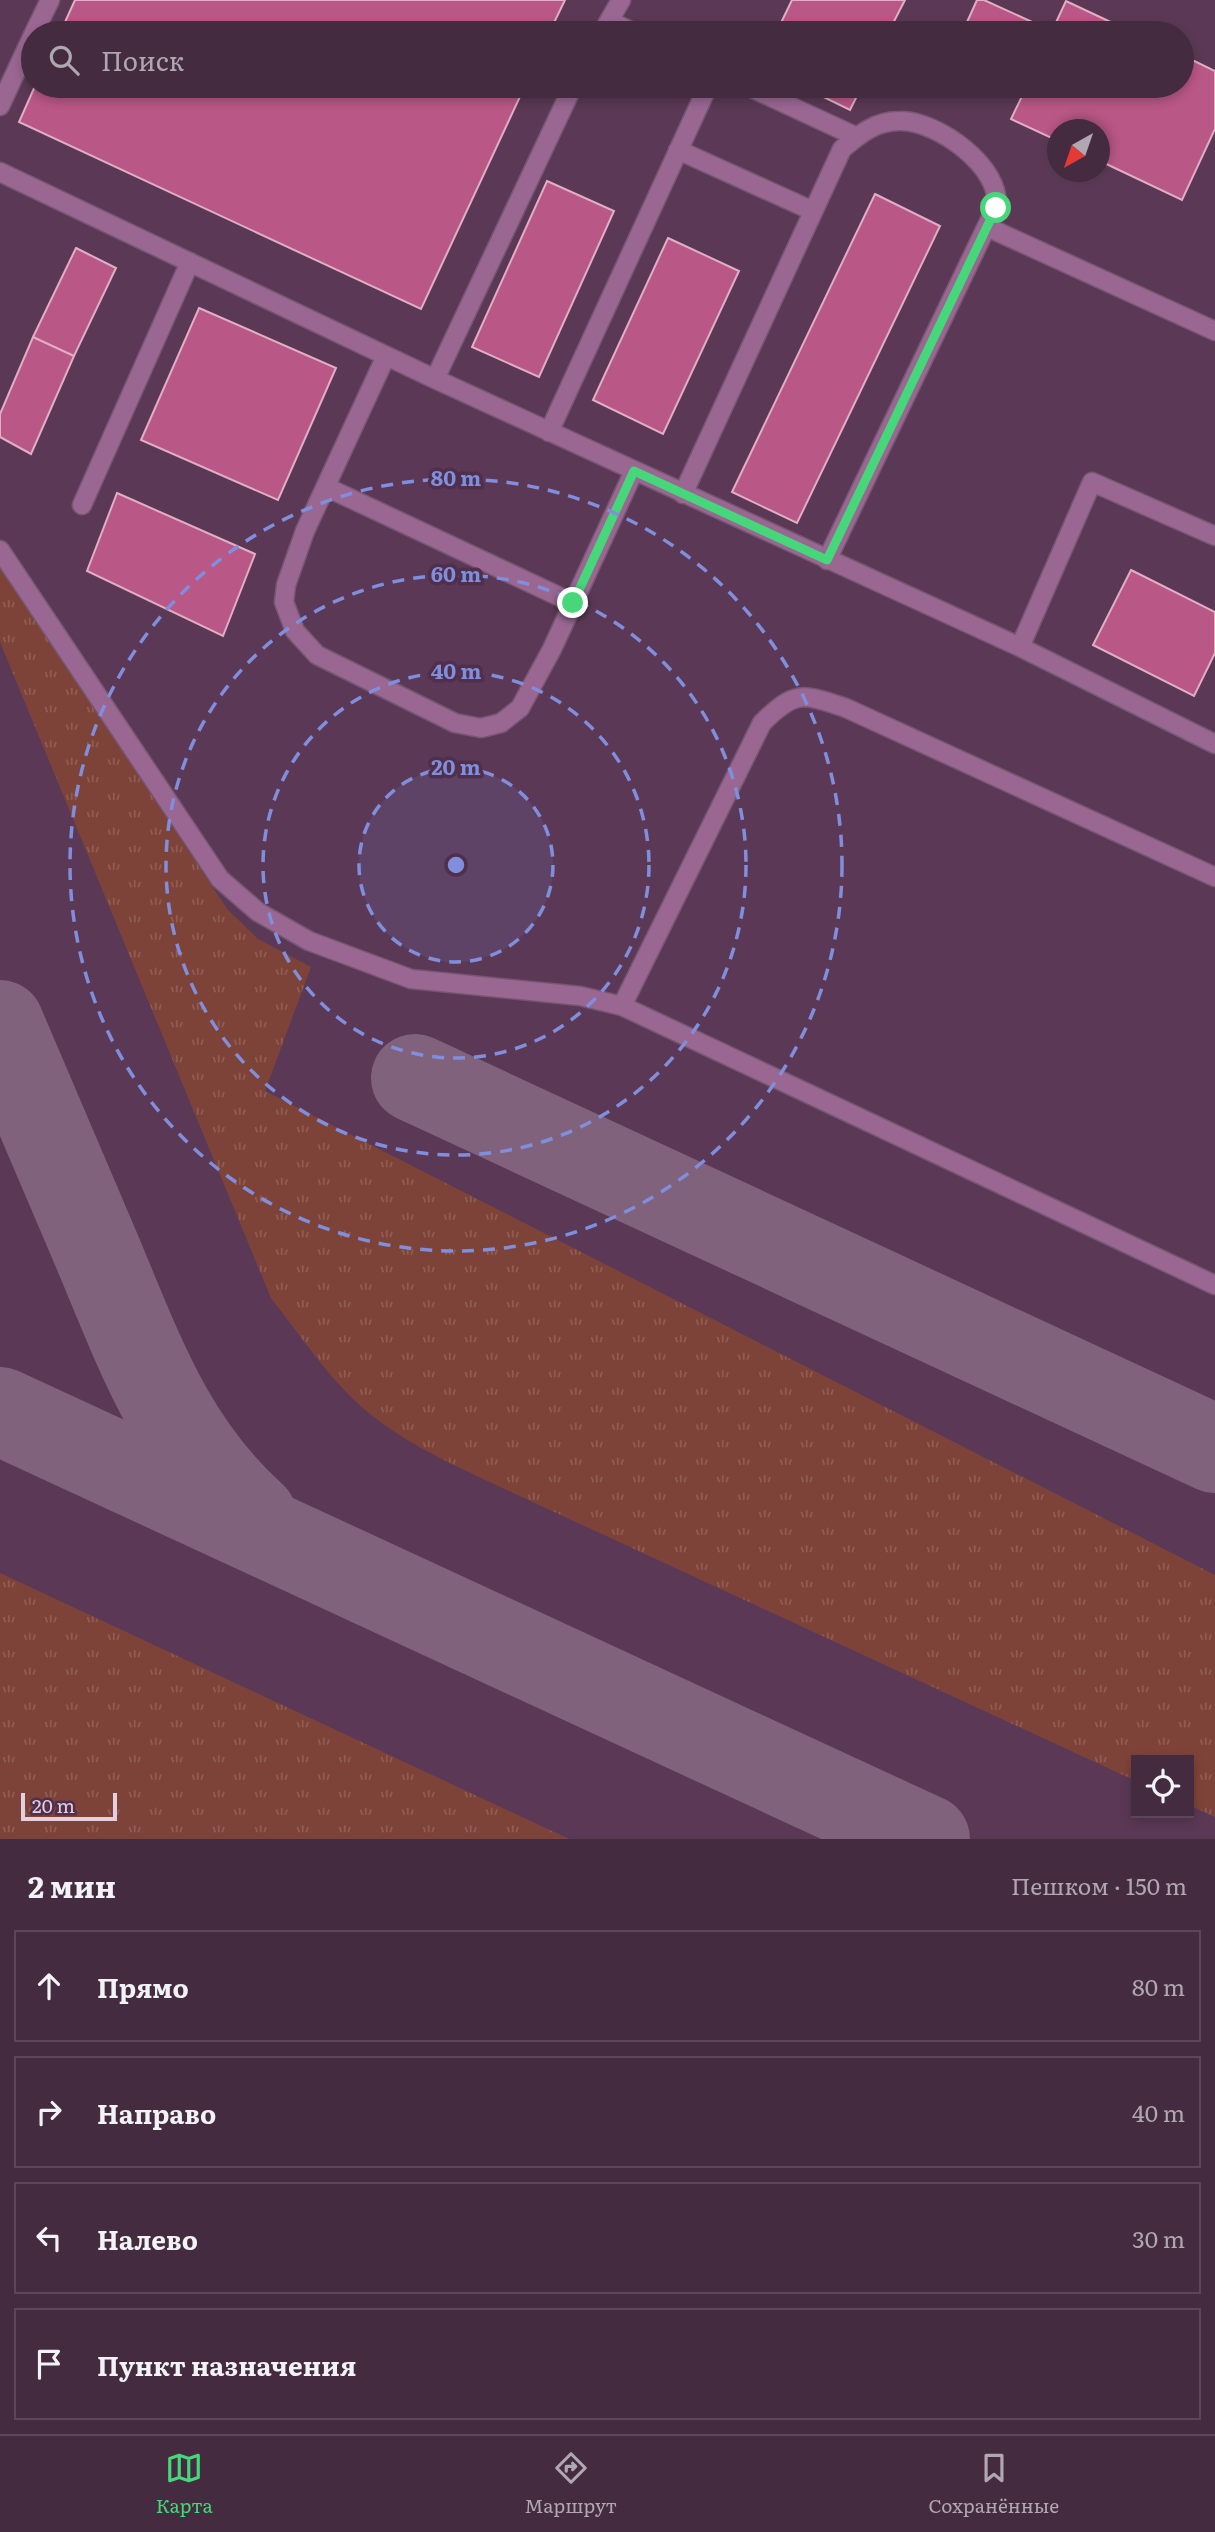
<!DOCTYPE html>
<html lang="ru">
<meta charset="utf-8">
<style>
body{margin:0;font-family:Literata,serif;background:#4b3347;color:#f1f3f6}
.controls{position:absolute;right:21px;bottom:21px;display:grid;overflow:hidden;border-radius:0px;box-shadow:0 4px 10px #0003}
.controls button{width:63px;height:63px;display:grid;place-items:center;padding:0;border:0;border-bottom:2px solid #5c4759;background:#442b40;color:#f1f3f6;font:35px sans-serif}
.compass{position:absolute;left:1047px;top:119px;width:63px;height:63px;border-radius:50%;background:#442b40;box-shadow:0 4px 10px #0003;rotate:220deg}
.scale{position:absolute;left:21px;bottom:18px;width:96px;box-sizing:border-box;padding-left:7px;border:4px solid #e4cfe0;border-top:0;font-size:19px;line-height:24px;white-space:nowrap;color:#e4cfe0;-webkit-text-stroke:5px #4f2f4b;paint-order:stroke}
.stop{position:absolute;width:21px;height:21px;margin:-16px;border:5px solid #45d77a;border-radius:50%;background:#fff}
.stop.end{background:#45d77a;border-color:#fff;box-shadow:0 2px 7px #0008}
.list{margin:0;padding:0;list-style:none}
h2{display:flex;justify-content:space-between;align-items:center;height:91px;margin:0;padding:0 28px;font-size:30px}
h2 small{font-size:23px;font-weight:400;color:#afa7b1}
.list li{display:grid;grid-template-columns:46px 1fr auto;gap:21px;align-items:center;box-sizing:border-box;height:112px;margin:0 14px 14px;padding:0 14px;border:2px solid #5c4759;border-radius:0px}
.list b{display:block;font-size:26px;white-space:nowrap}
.list em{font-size:23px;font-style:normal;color:#afa7b1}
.icon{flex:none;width:38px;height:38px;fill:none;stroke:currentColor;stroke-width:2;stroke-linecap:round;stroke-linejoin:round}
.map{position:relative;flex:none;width:1215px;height:1839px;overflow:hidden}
.search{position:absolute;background:#442b40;box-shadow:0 4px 10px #0003;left:21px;right:21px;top:21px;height:77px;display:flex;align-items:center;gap:18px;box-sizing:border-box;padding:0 24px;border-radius:38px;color:#afa7b1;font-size:26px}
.sheet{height:595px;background:#442b40}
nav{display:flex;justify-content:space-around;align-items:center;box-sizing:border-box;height:98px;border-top:2px solid #5c4759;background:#442b40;font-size:19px;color:#afa7b1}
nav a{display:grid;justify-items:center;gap:4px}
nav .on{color:#45d77a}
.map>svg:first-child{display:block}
.grass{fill:url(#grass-tufts)}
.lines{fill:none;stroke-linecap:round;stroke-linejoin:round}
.taxiway{stroke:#80627c;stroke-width:88}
.building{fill:#b95787;stroke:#e1afc4;stroke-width:2}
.minor-casing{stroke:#765772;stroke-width:21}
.minor{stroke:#9a6793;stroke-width:18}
.route{stroke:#45d77a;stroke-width:9}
.ring{fill:none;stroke:#808edc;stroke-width:3.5;stroke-dasharray:12 9}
.centre{fill:#808edc;stroke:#4f2f4b;stroke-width:3.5}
.ring-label{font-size:21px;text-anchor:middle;font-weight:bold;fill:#808edc;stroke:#4f2f4b;stroke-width:7;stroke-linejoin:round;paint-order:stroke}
</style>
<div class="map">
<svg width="1215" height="1839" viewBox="0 0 1215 1839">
<defs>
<pattern id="grass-tufts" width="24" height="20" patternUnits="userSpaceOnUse" patternTransform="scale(1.75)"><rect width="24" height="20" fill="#7e4338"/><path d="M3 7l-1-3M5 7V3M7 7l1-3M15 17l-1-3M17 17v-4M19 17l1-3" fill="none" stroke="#905d54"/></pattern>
</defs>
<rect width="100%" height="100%" fill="#5b3956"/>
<path class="grass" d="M0,568L228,910L258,939L311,967L265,1091L1215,1575V1817L1189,1805V1760H1136V1781L496,1485C452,1464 407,1444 369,1413C331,1382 301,1336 271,1298L0,642Z
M0,1573L569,1839H0Z"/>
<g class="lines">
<path class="taxiway" d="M0,1024C32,1099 64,1174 96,1249C139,1351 169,1441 253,1517
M415,1078L1215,1449
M0,1411L926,1839"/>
</g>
<path class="building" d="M75,0H565L549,33H60Z
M792,0H905L888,33H776Z
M977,0H984L1052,31L1066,1L1134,33H962Z
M1182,55L1215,71V129L1182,200L1100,161V130H1058V141L1011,119L1027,86H1182Z
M35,86H525L421,309L19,122Z
M801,86H862L850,110Z
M547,181L614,211L539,377L472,347Z
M875,194L940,226L797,523L732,492Z
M668,238L739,271L663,434L593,400Z
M76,248L116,268L74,356L33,337Z
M199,308L336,368L278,500L141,440Z
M33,337L74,356L31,454L0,437V414Z
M117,493L255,554L223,636L87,571Z
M1131,570L1215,612V653L1194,696L1093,645Z"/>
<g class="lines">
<g class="minor-casing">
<path id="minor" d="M609,21L635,33
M34,33L50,0
M602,33L621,0
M747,86L857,137
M0,106L33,35
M678,150L813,211
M0,172L435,379L1020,647L1215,744
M987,227L1215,331
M386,356L305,531L286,585L284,602L295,631L317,655L455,723L481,728L501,723L520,708L552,649L634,471
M435,379L573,86
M549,432L708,86
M326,487L573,603
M683,494L842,149C860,134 875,121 900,121C937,120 1003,168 996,207L827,560
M82,505L190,262
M0,550L220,879L258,912L309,941L411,979L580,996L622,1006L1215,1285
M1020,647L1092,482L1215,536
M622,1006L762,723C796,689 803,694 846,708L1215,877"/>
</g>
<use href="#minor" class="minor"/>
</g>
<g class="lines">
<path class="route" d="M573,603L634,471L827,560L996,208"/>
</g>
<circle cx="456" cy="865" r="97" fill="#808edc" fill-opacity=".12"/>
<g class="ring">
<circle cx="456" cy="865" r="97"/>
<circle cx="456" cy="865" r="193"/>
<circle cx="456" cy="865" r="290"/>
<circle cx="456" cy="865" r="386"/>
</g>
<circle cx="456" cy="865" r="10" class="centre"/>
<g class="ring-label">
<text x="456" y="486">80 m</text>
<text x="456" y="582">60 m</text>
<text x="456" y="679">40 m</text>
<text x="456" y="775">20 m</text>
</g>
</svg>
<div class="controls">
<button><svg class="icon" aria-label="locate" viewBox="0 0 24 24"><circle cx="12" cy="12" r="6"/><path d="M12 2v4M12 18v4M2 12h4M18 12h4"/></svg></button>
</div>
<svg class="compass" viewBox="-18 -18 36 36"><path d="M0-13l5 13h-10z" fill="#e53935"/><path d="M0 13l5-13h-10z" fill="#afa7b1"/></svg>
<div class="scale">20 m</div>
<div class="stop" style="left:996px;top:208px"></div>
<div class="stop end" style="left:573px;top:603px"></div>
<div class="search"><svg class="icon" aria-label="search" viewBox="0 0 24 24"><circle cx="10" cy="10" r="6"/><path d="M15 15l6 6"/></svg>Поиск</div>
</div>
<section class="sheet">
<h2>2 мин<small>Пешком · 150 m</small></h2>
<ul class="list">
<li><svg class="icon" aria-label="ahead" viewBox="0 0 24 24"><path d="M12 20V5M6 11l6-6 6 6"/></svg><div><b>Прямо</b></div><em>80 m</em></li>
<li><svg class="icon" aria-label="right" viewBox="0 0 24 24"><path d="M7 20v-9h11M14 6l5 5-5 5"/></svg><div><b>Направо</b></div><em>40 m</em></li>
<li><svg class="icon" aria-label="left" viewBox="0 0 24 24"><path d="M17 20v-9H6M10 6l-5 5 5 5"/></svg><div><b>Налево</b></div><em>30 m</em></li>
<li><svg class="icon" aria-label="arrive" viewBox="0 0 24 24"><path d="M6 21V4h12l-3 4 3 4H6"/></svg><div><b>Пункт назначения</b></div></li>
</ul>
</section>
<nav>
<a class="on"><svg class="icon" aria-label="map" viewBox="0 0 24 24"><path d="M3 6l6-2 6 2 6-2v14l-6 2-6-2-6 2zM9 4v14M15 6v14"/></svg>Карта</a>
<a><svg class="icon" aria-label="directions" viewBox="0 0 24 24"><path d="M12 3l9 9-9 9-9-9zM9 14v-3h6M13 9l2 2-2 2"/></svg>Маршрут</a>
<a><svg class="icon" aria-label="saved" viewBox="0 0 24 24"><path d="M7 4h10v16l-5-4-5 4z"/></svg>Сохранённые</a>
</nav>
